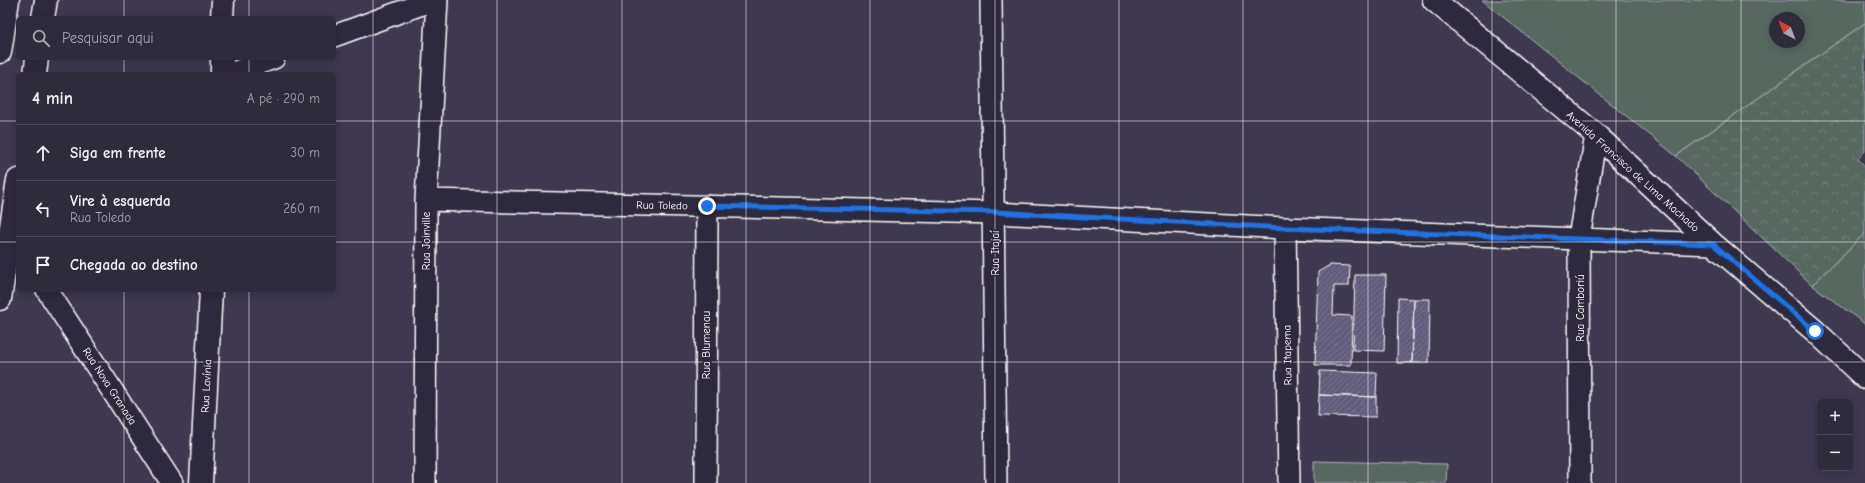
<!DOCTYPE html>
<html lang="pt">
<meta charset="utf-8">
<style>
body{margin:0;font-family:"Comic Neue",sans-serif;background:#3a3746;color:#f1f3f6}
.controls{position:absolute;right:12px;bottom:12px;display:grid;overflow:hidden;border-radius:6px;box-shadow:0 2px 10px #0003}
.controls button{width:36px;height:36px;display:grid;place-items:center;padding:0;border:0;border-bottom:1px solid #494755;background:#2e2b3b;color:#f1f3f6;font:20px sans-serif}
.compass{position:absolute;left:1769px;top:12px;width:36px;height:36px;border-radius:50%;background:#2e2b3b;box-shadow:0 2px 10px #0003;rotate:318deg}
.stop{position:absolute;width:12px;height:12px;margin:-9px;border:3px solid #1a73e8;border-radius:50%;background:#fff}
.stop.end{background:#1a73e8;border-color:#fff;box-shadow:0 1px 4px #0008}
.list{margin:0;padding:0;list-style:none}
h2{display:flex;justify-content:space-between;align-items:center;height:52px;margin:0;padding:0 16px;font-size:17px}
h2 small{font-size:13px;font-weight:400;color:#a7a7af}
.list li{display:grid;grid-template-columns:26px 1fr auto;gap:12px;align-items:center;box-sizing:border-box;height:56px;padding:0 16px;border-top:1px solid #494755}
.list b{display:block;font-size:15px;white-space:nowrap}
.list p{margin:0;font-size:13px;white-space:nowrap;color:#a7a7af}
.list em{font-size:13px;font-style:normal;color:#a7a7af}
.icon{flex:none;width:22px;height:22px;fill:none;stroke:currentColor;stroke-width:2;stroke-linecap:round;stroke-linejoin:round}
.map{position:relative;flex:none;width:1865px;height:483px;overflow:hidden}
.search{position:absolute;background:#2e2b3b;box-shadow:0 2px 10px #0003;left:16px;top:16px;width:320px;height:44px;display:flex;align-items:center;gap:10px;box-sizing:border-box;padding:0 14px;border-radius:6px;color:#a7a7af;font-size:15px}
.panel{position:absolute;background:#2e2b3b;box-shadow:0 2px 10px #0003;left:16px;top:72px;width:320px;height:220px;border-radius:6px}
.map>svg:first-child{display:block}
.green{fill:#566860;stroke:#aab4b0;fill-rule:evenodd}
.forest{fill:url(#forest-crowns);stroke:#aab4b0}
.building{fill:url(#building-hatch);stroke:#fff}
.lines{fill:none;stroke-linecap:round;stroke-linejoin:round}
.street-casing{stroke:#fff;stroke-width:24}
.secondary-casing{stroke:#fff;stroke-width:25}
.street{stroke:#2f2a3d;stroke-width:21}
.secondary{stroke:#2f2a3d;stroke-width:22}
.route{stroke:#1a73e8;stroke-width:5}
.grid{fill:none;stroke:#fff;stroke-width:1;stroke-opacity:0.55}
.labels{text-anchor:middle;stroke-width:4;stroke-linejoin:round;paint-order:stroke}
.street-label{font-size:11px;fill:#fff;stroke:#2f2a3d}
</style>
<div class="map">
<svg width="1865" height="483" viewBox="0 0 1865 483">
<defs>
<pattern id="forest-crowns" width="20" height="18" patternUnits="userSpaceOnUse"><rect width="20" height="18" fill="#566860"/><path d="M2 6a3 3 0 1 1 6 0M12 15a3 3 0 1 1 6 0" fill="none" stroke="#6f7f78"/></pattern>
<pattern id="building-hatch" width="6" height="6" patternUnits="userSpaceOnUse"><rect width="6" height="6" fill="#615c7a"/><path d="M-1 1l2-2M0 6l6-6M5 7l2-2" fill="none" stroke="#79748e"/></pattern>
</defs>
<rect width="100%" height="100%" fill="#3e394f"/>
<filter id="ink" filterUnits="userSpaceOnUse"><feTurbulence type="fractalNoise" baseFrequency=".025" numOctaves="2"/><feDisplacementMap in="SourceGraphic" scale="8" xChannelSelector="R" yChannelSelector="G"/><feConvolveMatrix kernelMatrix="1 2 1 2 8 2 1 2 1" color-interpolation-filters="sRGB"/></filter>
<g filter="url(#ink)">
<path class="green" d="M1482,0H1865V23L1676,156ZM1775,18H1799V42H1775Z
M1865,233V324L1812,285Z
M1314,461L1447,464L1446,483H1314Z"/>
<path class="forest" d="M1865,23V151L1858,159L1865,166V233L1812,285L1676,156Z"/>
<path class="building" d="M1330,265L1350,266L1349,286H1334L1333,315L1352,316L1351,365H1315L1318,272Z
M1355,275H1386L1384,351L1353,350Z
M1398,298L1414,299L1412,363H1397Z
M1414,299H1430L1429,363H1412Z
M1320,371L1377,373L1376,397L1319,395Z
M1319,395L1376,397V417L1318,416Z"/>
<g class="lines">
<g class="street-casing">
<path id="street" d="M991,0L996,483
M334,36L433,0
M230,74L274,58
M426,200L995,213L1285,228L1713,244
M1285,228L1289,483
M47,290L172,483
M425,483L426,200L437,0
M706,483L707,206
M1580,483L1579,238L1596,135"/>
</g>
<g class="secondary-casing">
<path id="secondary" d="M1434,0L1596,135L1713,244L1815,331L1865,378
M43,18L46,0
M222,18L223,0
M0,52L8,0
M35,74L37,58
M222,74V58
M0,299L18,180
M201,483L211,290"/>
</g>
<use href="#street" class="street"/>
<use href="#secondary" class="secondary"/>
</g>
</g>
<g class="lines" filter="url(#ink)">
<path class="route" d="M707,206L995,212L1285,228L1713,244L1815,331"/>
</g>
<path class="grid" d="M124,0V18M249,0V18M373,0V483M497,0V483M622,0V483M746,0V483M870,0V483M995,0V483M1119,0V483M1243,0V483M1368,0V483M1492,0V483M1616,0V483M1741,0V483M124,58V74M249,58V74M0,121H18M334,121H1865M0,242H18M334,242H1865M124,290V483M249,290V483M0,362H1865"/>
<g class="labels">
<g class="street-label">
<text transform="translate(1633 171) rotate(42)" y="4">Avenida Francisco de Lima Machado</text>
<text transform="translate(662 205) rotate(1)" y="4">Rua Toledo</text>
<text transform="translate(426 241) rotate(-90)" y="4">Rua Joinville</text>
<text transform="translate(995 253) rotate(-90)" y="4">Rua Itajaí</text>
<text transform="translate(1580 308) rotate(-90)" y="4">Rua Camboriú</text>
<text transform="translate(706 345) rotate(-90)" y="4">Rua Blumenau</text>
<text transform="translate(1287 355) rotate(-91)" y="4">Rua Itapema</text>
<text transform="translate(110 386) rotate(57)" y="4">Rua Nova Granada</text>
<text transform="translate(206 386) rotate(-87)" y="4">Rua Lavínia</text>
</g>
</g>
</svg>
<div class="controls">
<button>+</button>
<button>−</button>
</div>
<svg class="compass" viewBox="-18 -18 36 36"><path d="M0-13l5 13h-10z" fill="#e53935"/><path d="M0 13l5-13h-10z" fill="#a7a7af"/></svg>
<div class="stop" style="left:1815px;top:331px"></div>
<div class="stop end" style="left:707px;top:206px"></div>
<div class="search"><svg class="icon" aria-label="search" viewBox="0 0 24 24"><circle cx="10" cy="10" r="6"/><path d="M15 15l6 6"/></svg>Pesquisar aqui</div>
<section class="panel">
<h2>4 min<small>A pé · 290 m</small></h2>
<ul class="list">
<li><svg class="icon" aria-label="ahead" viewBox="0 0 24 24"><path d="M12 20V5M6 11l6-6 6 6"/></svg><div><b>Siga em frente</b></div><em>30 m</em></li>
<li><svg class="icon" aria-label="left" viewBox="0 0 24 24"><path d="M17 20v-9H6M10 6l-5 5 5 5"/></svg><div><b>Vire à esquerda</b><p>Rua Toledo</p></div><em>260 m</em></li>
<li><svg class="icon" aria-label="arrive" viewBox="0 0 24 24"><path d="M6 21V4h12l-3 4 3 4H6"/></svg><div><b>Chegada ao destino</b></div></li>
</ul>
</section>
</div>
